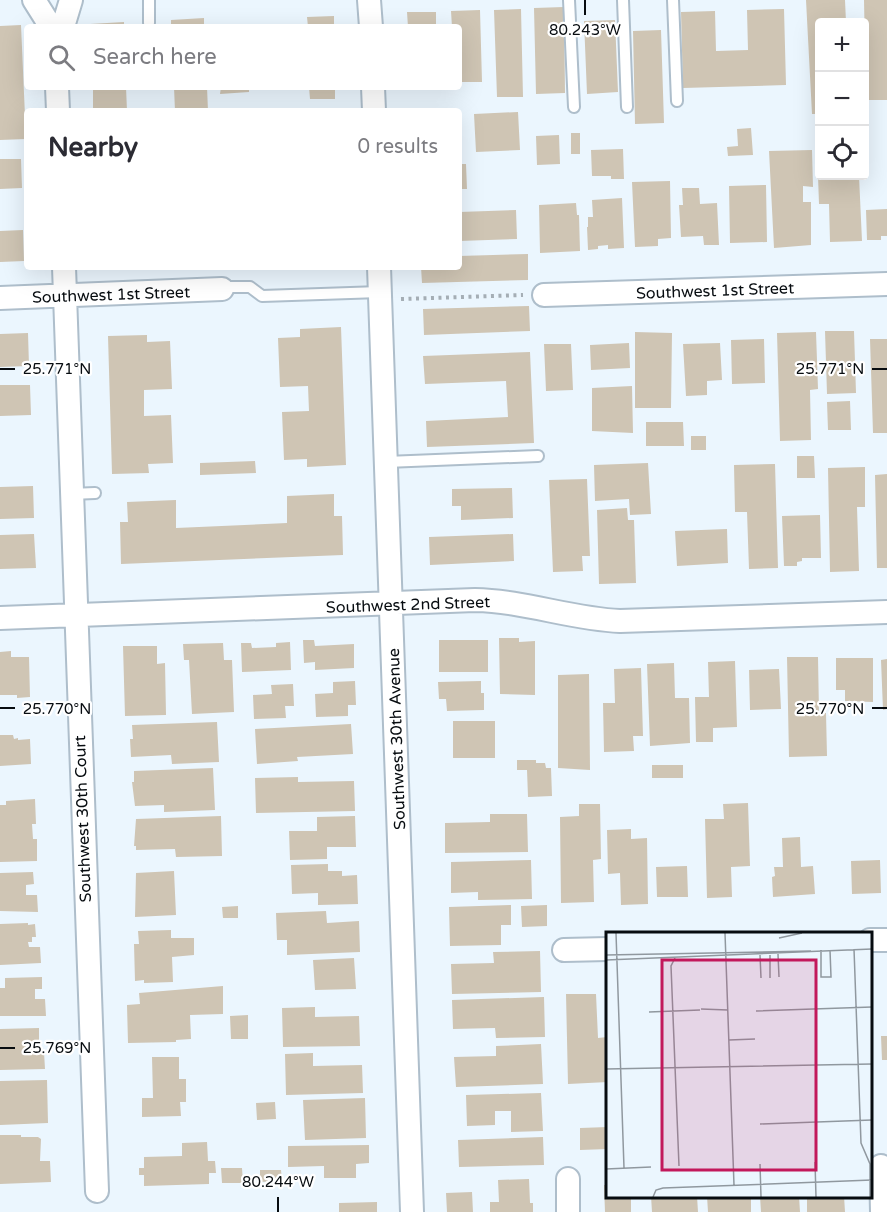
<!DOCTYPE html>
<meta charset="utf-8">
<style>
body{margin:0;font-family:"Varela Round",sans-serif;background:#f2f2f3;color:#2b2b33}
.controls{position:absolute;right:18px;top:18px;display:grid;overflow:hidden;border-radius:6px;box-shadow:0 6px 24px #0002}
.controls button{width:54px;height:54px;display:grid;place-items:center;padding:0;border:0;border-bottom:2px solid #e1e1e2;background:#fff;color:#2b2b33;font:30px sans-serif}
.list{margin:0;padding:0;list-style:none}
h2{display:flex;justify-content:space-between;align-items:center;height:78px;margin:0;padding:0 24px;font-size:26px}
h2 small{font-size:20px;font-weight:400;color:#7c7c81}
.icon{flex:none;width:33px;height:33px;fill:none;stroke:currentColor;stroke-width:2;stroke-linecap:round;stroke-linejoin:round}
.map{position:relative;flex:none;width:887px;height:1212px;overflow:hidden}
.search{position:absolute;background:#fff;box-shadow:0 6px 24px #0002;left:24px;top:24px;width:438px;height:66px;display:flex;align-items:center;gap:15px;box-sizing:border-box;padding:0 21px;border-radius:6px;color:#7c7c81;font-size:22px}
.panel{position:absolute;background:#fff;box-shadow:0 6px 24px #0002;left:24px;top:108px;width:438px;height:162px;border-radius:6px}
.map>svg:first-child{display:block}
.building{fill:#cfc5b4}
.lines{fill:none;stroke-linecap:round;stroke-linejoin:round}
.lane-casing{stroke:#aebecb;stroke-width:14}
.street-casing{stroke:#aebecb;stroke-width:26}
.path{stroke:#a5aeb5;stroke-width:4;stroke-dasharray:3 4.5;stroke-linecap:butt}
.lane{stroke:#fff;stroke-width:10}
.street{stroke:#fff;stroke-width:22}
.ticks{fill:none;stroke:#070c10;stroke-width:2}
.labels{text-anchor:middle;stroke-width:4.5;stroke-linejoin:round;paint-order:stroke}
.street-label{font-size:16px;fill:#070c10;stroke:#fff}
.inset-road{fill:none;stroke:#90989f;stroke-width:1.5}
.view{fill:#c2185b;fill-opacity:0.15;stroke:#c2185b;stroke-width:3}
.inset-edge{fill:none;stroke:#070c10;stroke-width:3}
.ticks-label{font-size:15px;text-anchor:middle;fill:#070c10;stroke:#fff;stroke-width:4.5;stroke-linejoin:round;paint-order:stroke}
</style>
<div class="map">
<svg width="887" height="1212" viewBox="0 0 887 1212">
<rect width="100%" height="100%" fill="#ebf6fe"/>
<path class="building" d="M806,0H845L846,22H820V114H812Z
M864,0H887V100H866Z
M564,7L565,93L536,94L534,8Z
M521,9L523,97H497L494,10Z
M784,9L786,85L683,88L681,12L715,11L716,51L748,50L747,10Z
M480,10L482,82H459V27H452L451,11Z
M407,12H436V27H408Z
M334,16V27H308L307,17Z
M204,18V27H171V20Z
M615,20L618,92L587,94L584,21Z
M124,22V27H90V24Z
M21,25L26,139L0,140V26Z
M661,30L664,123L635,124L633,31Z
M93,87H126L127,111H93Z
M174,87H207L208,111H175Z
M221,87H249V92L220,94Z
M309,87H335V99H310Z
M518,112L520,150L476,152L474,114Z
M751,128L753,155L728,156L727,147L738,146L737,129Z
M571,133H580V154H571Z
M559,135L560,164L537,165L536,136Z
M623,149L624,179H611V176H592L591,150Z
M812,150L813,187L803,186V202H811V245L774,248L769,151Z
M0,159H21L22,188L0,189Z
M459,164H466L467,189H459Z
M818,176H859L862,241L830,242L829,204H819Z
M670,181L671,238L658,239V246L635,247L632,182Z
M766,185L767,242L730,243L729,186Z
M682,188H699L700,204L717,203L719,245H704L703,236L681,237L679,205H683Z
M622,198L624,248L608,249V245L598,246V249L588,250L587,227H588V217H593L592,200Z
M576,203L577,215H579L580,251L540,253L539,205Z
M887,209V236H881V240H867L866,210Z
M516,210L517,239L459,241V212Z
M23,230L24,261L0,262V231Z
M528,254V280L422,283L421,267H459V256Z
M529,306L530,331L424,335L423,309Z
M341,327L346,465L307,467V459L284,460L282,412L309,411L308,386L280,387L278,338L300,337V329Z
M825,331H854L856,393L827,394Z
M635,332L672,333L671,408H635Z
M816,332L818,389L810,390L811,440L780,441L777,333Z
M28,333L29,366L0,367V334Z
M147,335V342L170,341L172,389L144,390V416L171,415L173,463L148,464L149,473L112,474L108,336Z
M764,339L765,383L732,384L731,340Z
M870,339H887V433H873Z
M629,343L630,368L591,370L590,345Z
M720,343L722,380L707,381V395L686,396L683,344Z
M544,344H571L573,390L546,391Z
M530,352L534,443L427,447L426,421L508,417L506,381L425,384L423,356Z
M0,385H30L31,415L0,416Z
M632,386L633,433L592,431V388Z
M850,401L851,430H828L827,402Z
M646,422H683L684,446H646Z
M691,436H706V450H691Z
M797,456H814L815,478H797Z
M255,461L256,473L200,475V463Z
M648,463L651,514L630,515L629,499L595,501L594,465Z
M775,464L778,568L749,569L747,512H735L734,465Z
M865,467V507H857L859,571L830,572L828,468Z
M887,474V568H877L875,475Z
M587,479L590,556H582L583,571L553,572L549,480Z
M33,486L34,518L0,519V487Z
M512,488L513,518L461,520V506H452V489Z
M334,494V516H342L343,555L121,564L120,522H128L127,502L176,500V528L287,523V496Z
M627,508L628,520H634L636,583L599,584L597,510Z
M820,515L821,558H802V561L797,562V566H784L782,516Z
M727,529L728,563L677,566L675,531Z
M34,534L36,568L0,569V535Z
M513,534L514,561L430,565L429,537Z
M499,638H519V642L535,641V695L500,694Z
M303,640H314L315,646L354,644V668L315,670V662L304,663Z
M439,640H488V672H439Z
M290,642L291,670L242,672L241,643H251L252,648L276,647V643Z
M223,643L224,660H232L234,712L192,714L189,660H184L183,644Z
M123,646H157V664L165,663L166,715L125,716Z
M11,651V657H29L30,697L17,698V695H0V652Z
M787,657H818L819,713H826L827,756L789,757Z
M836,658H873V702L845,701V690H836Z
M887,659V709L883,710L881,660Z
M735,661L737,727L713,728V742H696L695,697H709L708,662Z
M674,663L675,698H689L690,743L650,746L647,664Z
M641,668L643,736H633L634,751L604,752L603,703H615L614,669Z
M779,669L781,709L750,710L749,670Z
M589,674L590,770L558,768V675Z
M355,681L356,705H348V716L316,717L315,694L333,693V682Z
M481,681V693H484V710L447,711L446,699H439L438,682Z
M293,684L294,706H285L286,718L254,719L253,695L272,694L271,685Z
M453,721H495V758H453Z
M217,722L219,762L172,764L171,755L131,757L130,739H133L132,725Z
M351,724L353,754L297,757L298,761L257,764L255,729Z
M0,735H13L14,739L18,738V740L30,739L31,764L0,766Z
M517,760H536V763H545L546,768H551L552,796L528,797L527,770H517Z
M652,765H683V778H652Z
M213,768L215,810L164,812V805L135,806L132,782H134V771Z
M298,777V782L354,781L355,811L256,813L255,778Z
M35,799L36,824H32L33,839H37V861L0,862V805H6V801Z
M748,803L750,866L731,867L732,897L707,898L705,819H724L723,804Z
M579,804H600L601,859L593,860L594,902L561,903L560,817L579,816Z
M490,814H527L528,852L445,853V823L490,822Z
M221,816L222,856L176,857L175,849L136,850V846H134L136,819Z
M355,816L356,847H327V859L290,860L289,831H317V817Z
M631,829V839L647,838L648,904L621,905L620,873L608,874L607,830Z
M800,837L801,867L813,866L815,894L773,897L772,877L775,876L774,867H783L782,838Z
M531,860L532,899L478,900V892L451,893V862Z
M880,860L881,893L852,894L851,861Z
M328,864V871H342V876L357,875L358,904L318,905V893L292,894L291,865Z
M687,866L688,897H657L656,867Z
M174,871L176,915L135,917L136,873Z
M33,872L34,884L26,885V895H37L38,912L0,911V873Z
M511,905V925H501V945L450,946L449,907Z
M547,905V926L522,927L521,906Z
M238,906V918H223L222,907Z
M326,911L327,923L359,921L360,952L287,955V940H277L276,913Z
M28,923V925L35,924L36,937H32V942H28L29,947H40L41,963L0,965V924Z
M171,930V938H194V955L172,957L173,982L144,983V980L135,981L134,944H139L138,931Z
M540,951L541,992L452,994L451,964L494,963L493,952Z
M354,958L356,989L315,990L313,960Z
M42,977V989H35V999H45L46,1016H0V988H5V978Z
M223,986V1014L190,1015L191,1039L176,1040V1042L128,1043L127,1005L140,1004L139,993Z
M566,994H596L598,1038L607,1037L608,1082L568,1084Z
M544,997L545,1037L496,1038L495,1028L453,1029L452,1000Z
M315,1007V1017L359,1016L360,1046L283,1047L282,1008Z
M248,1015V1039H231L230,1016Z
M39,1028V1041L32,1042L33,1052H44L45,1069L0,1070V1029Z
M881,1036H887V1060H882Z
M541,1044L543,1084L456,1087L454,1057L496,1056V1046Z
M313,1053V1066L362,1065L363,1093L286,1095L285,1054Z
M152,1057H179V1079H186V1102H180L181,1116L142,1117V1098H153Z
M47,1080L48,1123L0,1125V1081Z
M541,1093L543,1131L511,1132V1111H495V1125L467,1126L466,1095Z
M365,1098L366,1138L305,1140L303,1100Z
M275,1102L276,1119L257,1120L256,1103Z
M608,1127V1149L580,1150V1128Z
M0,1135H21V1137H38L41,1139L40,1161H50L51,1182L0,1184Z
M543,1137L544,1165L459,1167L458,1140Z
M207,1142L208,1161H215L216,1173H209V1184L144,1186V1175H139V1168H144V1157L182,1156V1143Z
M369,1145V1163L356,1164V1178H324V1166L288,1167V1146Z
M221,1168H242L243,1183H222Z
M260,1170H281L282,1181L260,1182Z
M529,1179L530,1203H533V1212H490V1202H499L498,1180Z
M604,1185H608V1196H631V1212H605Z
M472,1192L473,1212H447L446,1193Z
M651,1196H697L698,1212H652Z
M707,1196H751V1212H708Z
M760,1196H799L800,1212H761Z
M807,1196H844L845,1212H807Z
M377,1202V1212H339V1203Z"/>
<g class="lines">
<g class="lane-casing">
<path id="lane" d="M149,0V23
M569,0L574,107
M623,0L627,107
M673,0L677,101
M227,287H250L262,296L380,292
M386,462L538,456
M71,494L95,493"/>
</g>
<g class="street-casing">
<path id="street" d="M34,0L51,27
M369,0L371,27
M60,27L65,20L71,0
M57,87L58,111
M373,87L374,111
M64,267L97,1191
M379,267L412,1212
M544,295L887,284
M0,298L222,289
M0,618L475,600C525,601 571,619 620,621L887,612
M870,940H887
M564,950L608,949
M881,1166L882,1212
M568,1179V1212"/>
</g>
<path class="path" d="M401,299L523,295"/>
<use href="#lane" class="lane"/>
<use href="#street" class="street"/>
</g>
<path class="ticks" d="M585,0V15M0,369H15M872,369H887M0,708H15M872,708H887M0,1048H15M278,1197V1212"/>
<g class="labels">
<g class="street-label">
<text transform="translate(715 290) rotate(-2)" y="6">Southwest 1st Street</text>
<text transform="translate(111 294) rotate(-2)" y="6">Southwest 1st Street</text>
<text transform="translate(408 604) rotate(-2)" y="6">Southwest 2nd Street</text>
<text transform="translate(396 739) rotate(-92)" y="6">Southwest 30th Avenue</text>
<text transform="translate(82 819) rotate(-92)" y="6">Southwest 30th Court</text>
</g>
</g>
<g transform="translate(606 932)">
<rect width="266" height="266" fill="#ebf6fe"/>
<path class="inset-road" d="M10,1L18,236M119,1L128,253M173,6L196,1M248,17L255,211L264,232V265M215,18V45H225L224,18M172,22L173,45M0,23L205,19M154,23L155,46M164,23V46M69,26L65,34L73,234M0,28L266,17M95,77L122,78M150,79L266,75M43,80L94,78M123,108L149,107M0,137L266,132M154,192L266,188M209,230L210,265M154,232L155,265M0,237L45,235M47,265L50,258L57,256L266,248"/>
<path class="view" d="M56,28H210V238H56Z"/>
<rect width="266" height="266" class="inset-edge"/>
</g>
<g class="ticks-label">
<text x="585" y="35">80.243°W</text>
<text x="57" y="374">25.771°N</text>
<text x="830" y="374">25.771°N</text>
<text x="57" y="714">25.770°N</text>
<text x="830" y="714">25.770°N</text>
<text x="57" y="1053">25.769°N</text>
<text x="278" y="1187">80.244°W</text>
</g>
</svg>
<div class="controls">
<button>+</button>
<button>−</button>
<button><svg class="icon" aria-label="locate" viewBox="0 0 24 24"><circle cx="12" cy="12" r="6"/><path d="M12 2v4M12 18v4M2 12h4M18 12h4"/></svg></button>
</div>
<div class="search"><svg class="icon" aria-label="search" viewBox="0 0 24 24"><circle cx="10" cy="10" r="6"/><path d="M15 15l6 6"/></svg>Search here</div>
<section class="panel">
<h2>Nearby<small>0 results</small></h2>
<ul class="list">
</ul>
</section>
</div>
